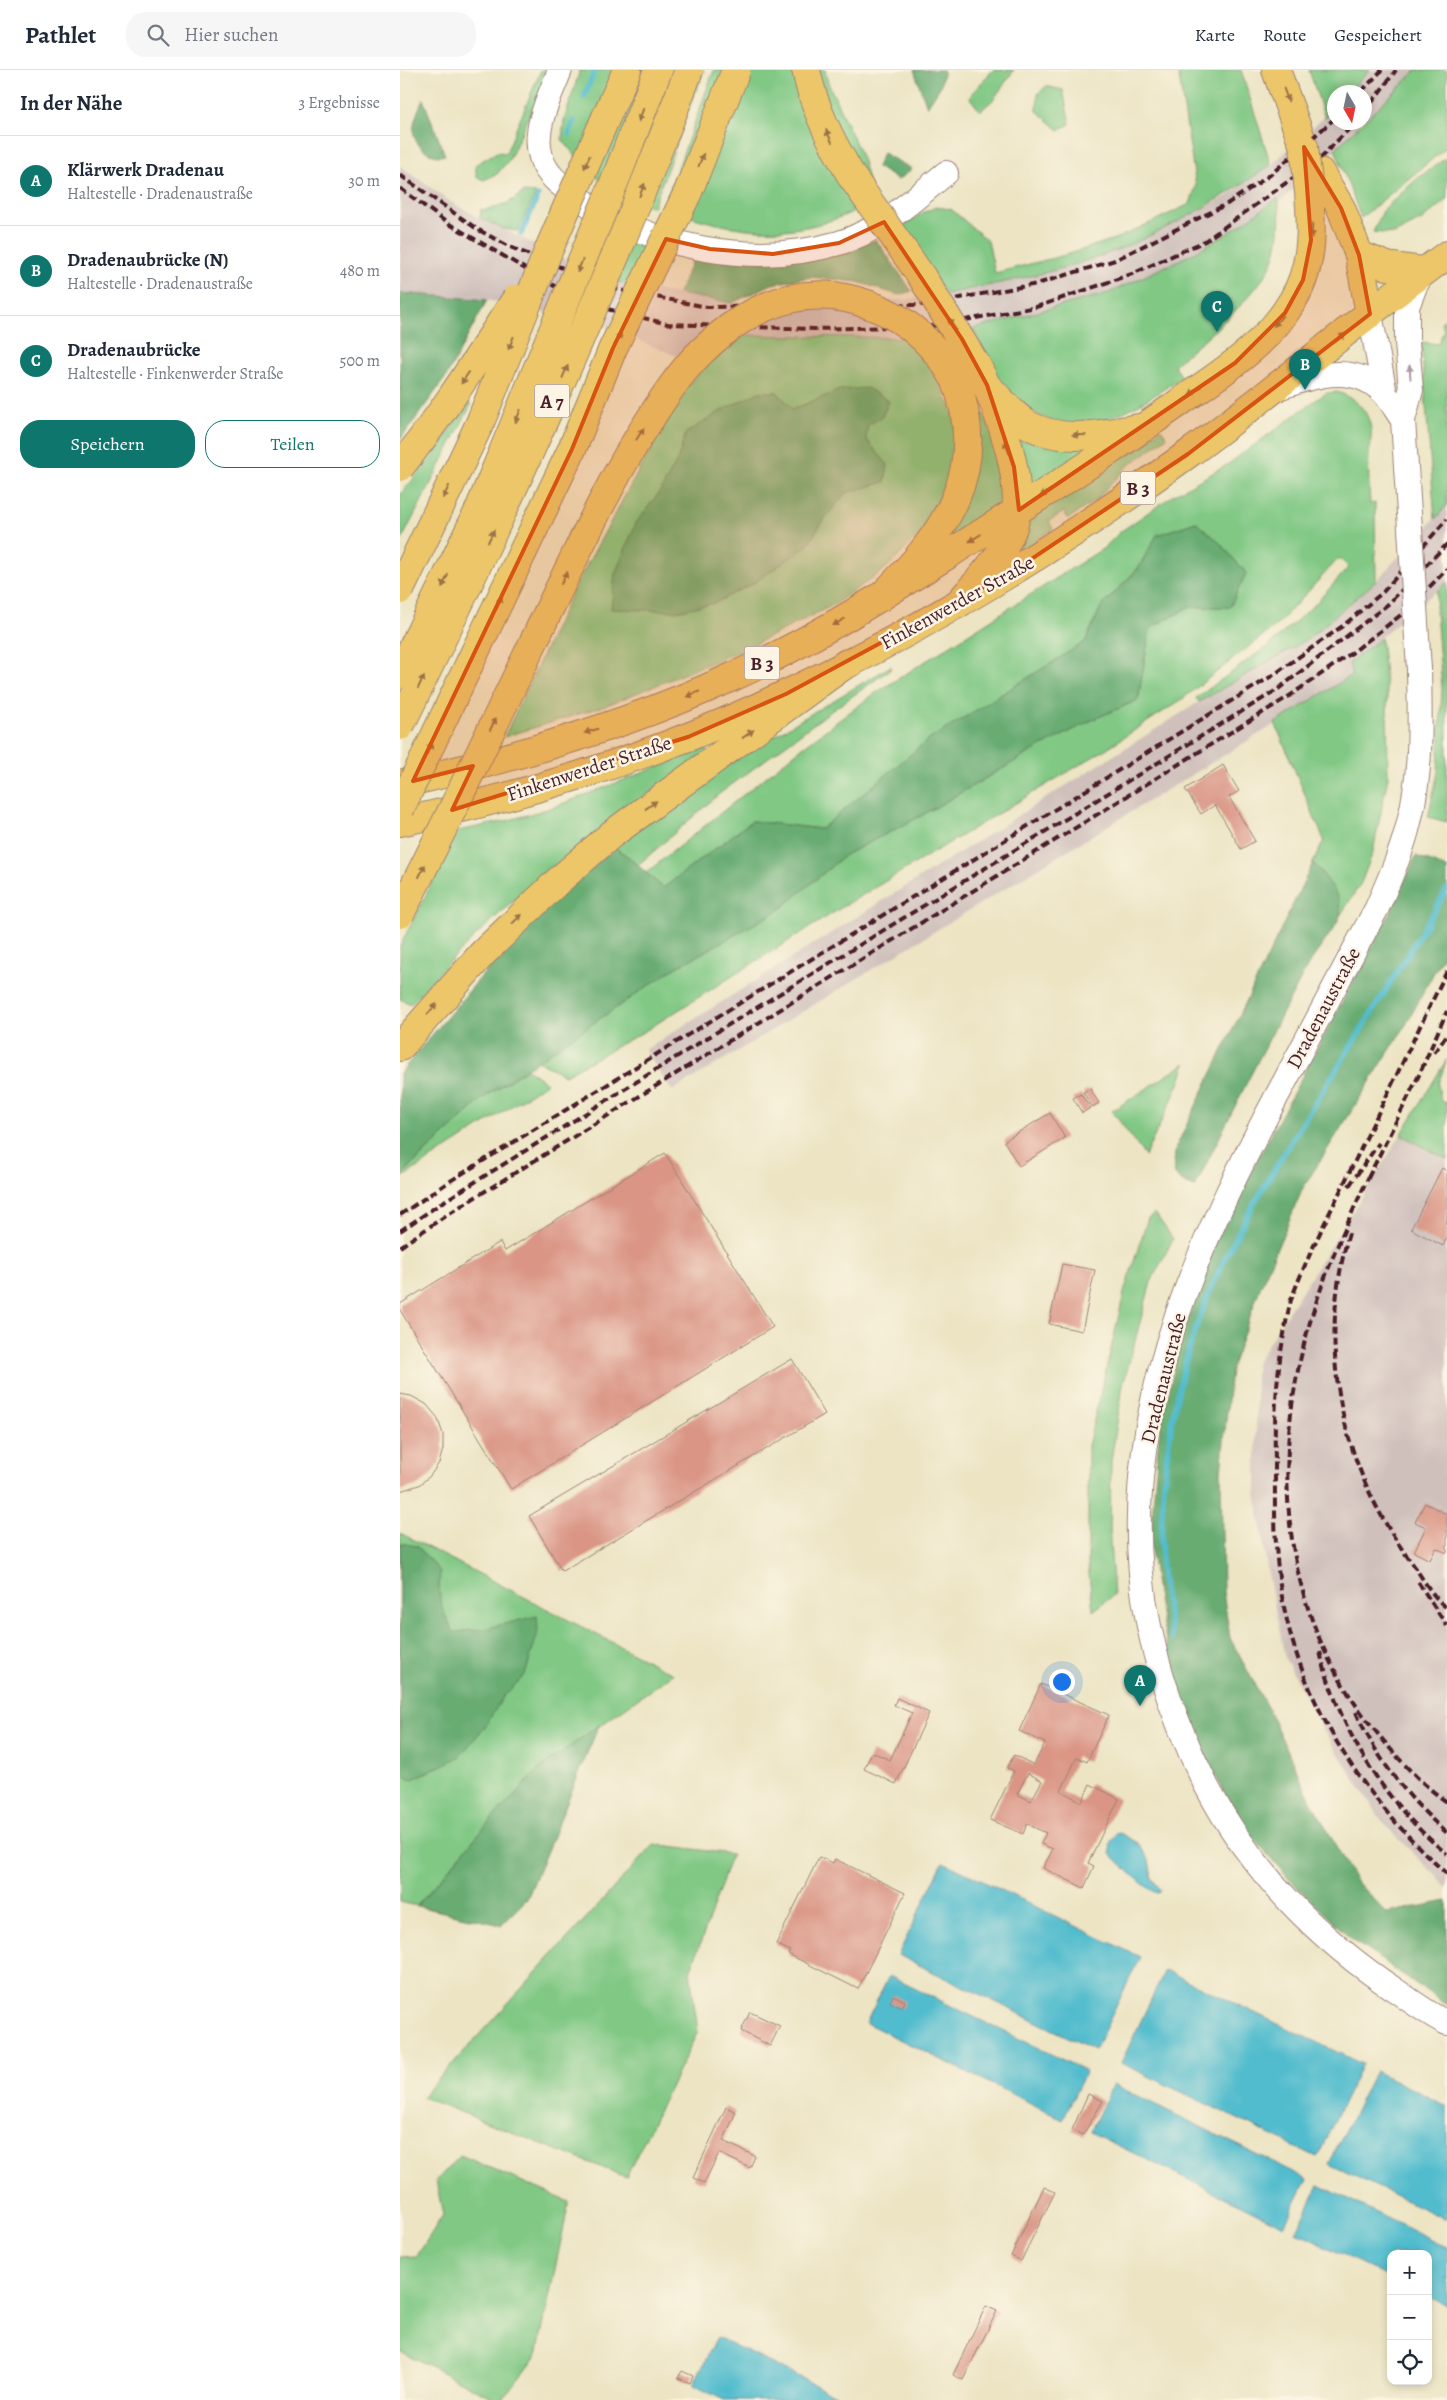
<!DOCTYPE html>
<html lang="de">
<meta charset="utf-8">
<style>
body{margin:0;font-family:Alegreya,serif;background:#f6f6f7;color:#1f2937}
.controls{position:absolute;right:15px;bottom:15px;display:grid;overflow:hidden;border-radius:10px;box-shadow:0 2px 8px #0003}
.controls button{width:45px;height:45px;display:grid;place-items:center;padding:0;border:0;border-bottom:1px solid #e0e1e3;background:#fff;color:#1f2937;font:25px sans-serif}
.compass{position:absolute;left:927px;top:15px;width:45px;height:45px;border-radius:50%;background:#fff;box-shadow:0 2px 8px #0003;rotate:171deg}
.you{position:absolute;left:661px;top:1611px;width:18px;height:18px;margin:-12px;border:4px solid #fff;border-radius:50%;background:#1a73e8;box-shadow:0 0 0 8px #1a73e833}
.badge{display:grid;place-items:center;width:32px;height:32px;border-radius:50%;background:#0f766e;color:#fff;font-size:16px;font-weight:700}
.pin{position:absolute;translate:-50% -41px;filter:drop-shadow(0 1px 2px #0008)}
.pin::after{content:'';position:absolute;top:26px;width:18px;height:15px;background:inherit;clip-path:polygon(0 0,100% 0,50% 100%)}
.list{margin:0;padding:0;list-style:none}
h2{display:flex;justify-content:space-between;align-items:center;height:65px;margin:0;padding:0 20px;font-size:21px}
h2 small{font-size:16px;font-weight:400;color:#747a83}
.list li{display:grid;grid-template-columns:32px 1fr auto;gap:15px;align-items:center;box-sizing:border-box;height:90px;padding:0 20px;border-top:1px solid #e0e1e3}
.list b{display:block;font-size:19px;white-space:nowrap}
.list p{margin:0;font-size:16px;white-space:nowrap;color:#747a83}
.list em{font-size:16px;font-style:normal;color:#747a83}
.actions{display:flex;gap:10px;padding:15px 20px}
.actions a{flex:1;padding:11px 0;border:1px solid #0f766e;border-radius:20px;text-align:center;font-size:18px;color:#0f766e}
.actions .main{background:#0f766e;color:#fff}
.icon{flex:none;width:28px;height:28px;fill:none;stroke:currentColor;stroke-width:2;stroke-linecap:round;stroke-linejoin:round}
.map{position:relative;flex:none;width:1047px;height:2330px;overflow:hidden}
header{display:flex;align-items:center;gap:30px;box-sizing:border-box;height:70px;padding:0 25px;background:#fff;border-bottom:1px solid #e0e1e3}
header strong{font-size:24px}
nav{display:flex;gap:28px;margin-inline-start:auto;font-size:18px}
.search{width:350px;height:45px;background:#f6f6f7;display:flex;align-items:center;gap:12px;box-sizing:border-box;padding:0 18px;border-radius:20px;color:#747a83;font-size:19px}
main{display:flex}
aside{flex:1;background:#fff}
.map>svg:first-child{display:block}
.industrial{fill:#cfc0bb}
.green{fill:#80c884;stroke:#657458}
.forest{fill:#68ac72;stroke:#59664e}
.water{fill:#51bccd;stroke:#4e6e7c}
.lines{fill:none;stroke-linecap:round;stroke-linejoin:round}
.stream{stroke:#51bccd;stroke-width:5.5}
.building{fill:#da9585;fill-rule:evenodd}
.minor-casing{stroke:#9b8277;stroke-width:26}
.major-casing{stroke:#9b8277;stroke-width:30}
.highway-casing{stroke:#9b8277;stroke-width:30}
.minor{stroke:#fff;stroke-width:24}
.major{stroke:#ecc669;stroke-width:28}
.highway{stroke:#ecc669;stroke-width:28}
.rail{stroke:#4a1f2b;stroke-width:4;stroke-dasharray:8 4;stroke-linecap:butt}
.minor-bridge-casing{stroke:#9b8277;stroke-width:26;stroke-linecap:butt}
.major-bridge-casing{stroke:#9b8277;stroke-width:30;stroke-linecap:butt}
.highway-bridge-casing{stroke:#9b8277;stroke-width:30;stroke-linecap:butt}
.minor-bridge{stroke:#fff;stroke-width:24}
.major-bridge{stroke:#ecc669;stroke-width:28}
.highway-bridge{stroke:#ecc669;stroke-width:28}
.oneway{fill:#9b724a}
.oneway2{fill:#ae9aa0}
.marked{fill:#d8530f;fill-opacity:0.2;stroke:#d8530f;stroke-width:4;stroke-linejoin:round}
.labels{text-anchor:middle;stroke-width:5;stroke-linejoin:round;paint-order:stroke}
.shield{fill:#fcf5e5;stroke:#7f5f63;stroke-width:1}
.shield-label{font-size:19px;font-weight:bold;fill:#4a1f2b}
.street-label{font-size:20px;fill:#4a1f2b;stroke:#fcf5e5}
</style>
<header>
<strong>Pathlet</strong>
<div class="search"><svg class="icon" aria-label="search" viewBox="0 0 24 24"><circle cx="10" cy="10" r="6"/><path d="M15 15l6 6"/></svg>Hier suchen</div>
<nav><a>Karte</a><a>Route</a><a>Gespeichert</a></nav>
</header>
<main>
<aside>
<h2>In der Nähe<small>3 Ergebnisse</small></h2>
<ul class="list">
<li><span class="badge">A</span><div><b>Klärwerk Dradenau</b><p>Haltestelle · Dradenaustraße</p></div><em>30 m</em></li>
<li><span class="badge">B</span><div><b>Dradenaubrücke (N)</b><p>Haltestelle · Dradenaustraße</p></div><em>480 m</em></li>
<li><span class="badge">C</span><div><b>Dradenaubrücke</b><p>Haltestelle · Finkenwerder Straße</p></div><em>500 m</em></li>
</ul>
<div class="actions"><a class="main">Speichern</a><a>Teilen</a></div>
</aside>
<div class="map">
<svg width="1047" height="2330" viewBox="0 0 1047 2330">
<rect width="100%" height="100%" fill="#fcf5e5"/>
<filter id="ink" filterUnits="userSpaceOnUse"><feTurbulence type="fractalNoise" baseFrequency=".02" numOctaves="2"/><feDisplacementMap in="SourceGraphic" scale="10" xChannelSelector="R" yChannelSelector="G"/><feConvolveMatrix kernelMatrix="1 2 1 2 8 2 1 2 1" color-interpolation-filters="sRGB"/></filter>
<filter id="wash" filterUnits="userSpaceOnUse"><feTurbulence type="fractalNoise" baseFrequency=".0096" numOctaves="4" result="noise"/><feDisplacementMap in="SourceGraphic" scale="20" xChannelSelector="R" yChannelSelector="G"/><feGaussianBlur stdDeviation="1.12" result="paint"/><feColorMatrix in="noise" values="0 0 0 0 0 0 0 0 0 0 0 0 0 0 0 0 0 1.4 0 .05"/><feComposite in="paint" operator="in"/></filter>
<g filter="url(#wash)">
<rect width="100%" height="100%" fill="#ece4c3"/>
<path class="industrial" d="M970,0H1017L965,51L964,22H949Z
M934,38V52L963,53L877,135L813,180L714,227L589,263L506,268L334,265L315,302L201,255L87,230L0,223V96L51,132L80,148L202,207L232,216L332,233L504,230L546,224L679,193L721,178L763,159L827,126L871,95Z
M1047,435V512L949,593L952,605L900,639L272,1021L245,980L799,632L908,569L976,511Z
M1001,1065L1047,1089V1817L984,1754L923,1660L885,1588L867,1498L856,1422V1293Z"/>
<path class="green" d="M141,0H150L109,90L97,104L84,110L77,107L75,95L97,82L106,83Z
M180,0H304L253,137C207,117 193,110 162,69L164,50Z
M314,0H425C426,10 431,19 435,28C447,57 467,89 469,120C470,132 457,140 448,144C383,172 327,160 263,138Z
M593,0H614L593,30L580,41L570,28L572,23Z
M778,0H841L871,95C824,127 775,156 722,178C665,201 605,212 546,224L499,158L522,143L536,137L551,139L588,171L595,203L669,184L720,167L790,134L796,116Z
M909,0H970L949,22H934V38L925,48Z
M1017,0H1046L1047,2V77L961,148L935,79Z
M646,16L663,20L670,54L659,60L637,41L638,24Z
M1047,87V129L1022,150L994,164L973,162L984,139L1018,108Z
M124,122L136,123L118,161L104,159L80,148L81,139L85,140L108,133Z
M878,128C881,148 880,165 875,185C864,222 803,270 774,295L782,307C735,339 675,379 623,334C616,329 607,323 603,316C590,299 582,277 573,259L709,223L794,183L836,158Z
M223,160L251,168L232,216L202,207Z
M1047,248V435L1035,449L1021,272L1038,274L1044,260L1041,252Z
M334,265L506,268L532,299L555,346L556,382L541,431L517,468L484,500L435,534L345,579L205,636L104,667L174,518L284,319Z
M573,321L602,386L605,436L539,477Z
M937,322C958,328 973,345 971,368C971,373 969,378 969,383C968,400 969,417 970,434L975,433L976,511L908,569L799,632L796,628L873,572L918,531L949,497L939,488L879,553L781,630L701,682L444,836L245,961L165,1005L137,991L270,901L379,840L445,785L519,747L636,679L694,649L738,630L750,558L789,537H830L846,503L818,471L796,452L757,465L738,498L701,537L685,572L527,671L421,759L352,751L263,818L246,803L403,677L474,624L704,478L720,462L775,424L827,395L917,329L927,323Z
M67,332L71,335L0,473V425L32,387Z
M614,358L694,377L632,417Z
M761,359L767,367L728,396L697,429L668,449L664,442L649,451L653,459L619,482V475L629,446Z
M1047,512V752L1028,747L1038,702L1042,618L1036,541L1037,521Z
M981,568L987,624L988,707L973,782L961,813L940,846C937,822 929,811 913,793L924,770L875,653L952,605L949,593Z
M491,596V599L431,641L319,724L238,795L214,777L317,700Z
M306,678L307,682C202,756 95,836 11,934L0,929V876L58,761L106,751L154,737Z
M1047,989L1038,1014L1041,1031L1047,1033V1089L1001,1065Z
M786,993L780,1012L745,1086L712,1041Z
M127,999L147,1013L0,1109L10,1097L82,1029Z
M755,1143L773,1169L751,1212L723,1315L711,1391L710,1473L714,1525L693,1541L688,1495V1376L725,1219L748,1148Z
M0,1463L273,1604L139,1699L88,1753L17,1836L0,1832Z
M254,1774L332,1784L290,1902L298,1961L226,2107L22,2027Z
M60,2085L169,2132L137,2285L102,2330H98L0,2281V2187L17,2186L43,2145L36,2111Z"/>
<path class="forest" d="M514,0H544L540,17L527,37Z
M23,29L45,85C37,87 33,86 26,81C5,67 15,48 23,29Z
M483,83L512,99L498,110L477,97Z
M476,170L512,221L498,225L458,212L411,207L372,214L332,233L278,224L296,182L445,180Z
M0,223L87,230L46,307L0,370Z
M467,318L489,331L482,347L468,355L466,369L488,395L485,412L446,423L424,449L407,476L354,513L315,533L277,541L211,539L215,504L236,453L261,420L277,391L286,363L324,339L359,322H377L393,339L440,320Z
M796,452L818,471L846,503L830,537H789L750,558L738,630L694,649L636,679L519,747L445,785L379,840L270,901L82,1029L0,1106V1003L108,875L214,777L229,787L263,818L352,751L421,759L527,671L685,572L701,537L738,499L757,465Z
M1016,786L1047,798V878L1007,953L903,1118L860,1218L831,1299L821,1402L823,1522L830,1568L868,1639L910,1729L955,1810L986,1843L1047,1831V1935L951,1869L890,1810L842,1755L800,1677L772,1600L757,1524L750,1472L759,1366L780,1273L818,1163L991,841Z
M913,793C925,806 943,826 940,845C938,856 914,885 907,897C868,970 831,1043 795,1117C770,1109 772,1101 776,1077Z
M0,1473L17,1476L40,1501C38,1529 40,1538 54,1562L83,1559L137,1546L138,1562L125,1605L103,1627L84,1658L59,1687L11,1710L0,1702Z
M199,1655L127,1829L101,1855L17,1836L88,1753L139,1699Z"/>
<path class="water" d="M720,1763L738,1773L749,1790L752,1808L760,1820L759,1823C751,1824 718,1792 711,1784L710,1773L716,1764Z
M543,1792L740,1887L695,1980L498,1885Z
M765,1900L962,1994L917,2087L721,1993Z
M489,1906L686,2001L663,2049L466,1953Z
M975,2001L1047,2036V2150L929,2094Z
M713,2014L907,2109L884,2156L690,2062Z
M919,2115L1047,2177V2236L1028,2226V2184H991V2208L896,2162Z
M317,2267L446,2330H324L293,2315Z"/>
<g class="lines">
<path class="stream" d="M184,27L195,0
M169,64L174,51
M121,164L138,126
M772,1568C769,1547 764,1525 762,1503C758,1416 772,1317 804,1236C830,1170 867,1111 904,1051C952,974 1001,898 1047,819"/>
</g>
<g id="blocks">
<path class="building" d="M823,695L839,721L829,727L855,771L841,779L815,735L801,744L785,719Z
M690,1019L699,1033L692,1037L683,1022Z
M681,1024L690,1038L682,1043L673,1028Z
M650,1043L665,1068L619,1096L604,1071Z
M265,1083L373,1257L111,1419L0,1240V1234L100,1172L105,1181Z
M1042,1098L1047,1101V1167L1043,1176L1011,1159Z
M662,1194L695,1200L682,1261L649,1254Z
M392,1289L425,1344L162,1501L129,1446Z
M0,1324L11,1326L26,1334L37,1347L43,1364V1379L39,1393L30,1406L19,1415L0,1421Z
M1025,1433L1047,1444V1483L1036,1478L1030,1490L1014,1482L1026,1457L1015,1452Z
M641,1614L709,1645L687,1692L677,1687L661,1721L682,1732L690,1714L719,1729L688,1793L694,1796L684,1818L643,1798L653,1779L641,1774L646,1763L627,1754L623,1764L590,1750L614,1701L607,1698L614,1685L634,1695L645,1673L619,1661ZM628,1703L642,1711L631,1731L617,1724Z
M497,1628L529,1643L496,1714L464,1699L472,1682L490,1690L512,1643L494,1635Z
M419,1787L433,1793L435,1789L505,1823L458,1919L388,1884L390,1881L376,1874Z
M493,1925L505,1931L502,1938L490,1932Z
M350,1942L380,1956L370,1976L341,1961Z
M688,2024L703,2031L683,2065L672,2060Z
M326,2037L336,2042L323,2071L355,2086L350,2098L319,2083L304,2113L293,2108Z
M644,2117L655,2122L621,2191L611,2186Z
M586,2236L597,2241L563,2310L553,2305Z
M282,2301L293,2306L290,2313L278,2308Z"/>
</g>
</g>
<g filter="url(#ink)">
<use href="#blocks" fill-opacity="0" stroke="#9b8277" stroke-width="1"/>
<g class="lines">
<g class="minor-casing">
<path id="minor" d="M160,0C150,26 132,59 141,87C146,106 163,117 179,128C251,178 353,198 439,173C481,160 513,130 546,103
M970,244L985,324
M878,318C915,306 954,291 985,324C992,332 997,342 1003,350
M1007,412L1003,350L1011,320L1007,272V237L1015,216L1024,201
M1019,599C1020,650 1022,702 1009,752C1002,782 989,810 977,838C946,895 916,952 886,1009C805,1159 724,1327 741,1503C748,1578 773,1650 807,1717C851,1801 919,1870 998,1922C1014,1933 1030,1945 1047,1953"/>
</g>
<g class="major-casing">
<path id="major" d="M876,0L904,77
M920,102L941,138L959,185L970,244
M959,185L987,196L1024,201
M0,714C112,689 225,656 330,608C404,575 473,532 541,489C598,453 655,417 711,380C737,362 762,345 787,327C826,300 869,272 893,230C915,193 912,153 908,112
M0,752C115,728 238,691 345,643C502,573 649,484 788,384C877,320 959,248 1047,185"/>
</g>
<g class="highway-casing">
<path id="highway" d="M406,0C414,39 432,73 452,107
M206,47L227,0
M590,319C602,331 613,345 627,354C662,375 707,363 745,357
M481,527C544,464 591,402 555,309
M558,534C576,513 597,492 609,467C632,423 598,337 577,296
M0,977L83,883L158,811L212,764L447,593"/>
</g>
<use href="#minor" class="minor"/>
<use href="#major" class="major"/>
<use href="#highway" class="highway"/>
<path class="rail" d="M961,22L982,0
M964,43L996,0
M0,105L77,159L110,177L215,219L307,237L521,235L637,214L715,190L827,134L870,105L934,49
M0,118L46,152L156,217L207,239L268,254L414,259L533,256L636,237L732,204L805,171L918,90L956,52
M1047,901C1014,968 982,1036 949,1103C929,1145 907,1186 891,1230C888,1241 886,1253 884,1264C876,1307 874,1349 875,1393C875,1431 874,1470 879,1507C894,1625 960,1726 1047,1804
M1034,983L1047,965
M970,1104C950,1146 931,1188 916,1233C869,1374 875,1534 970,1654C993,1683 1017,1711 1047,1732
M968,1108L1020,1003L1047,941
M949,1116L979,1073
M0,1145L47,1113L872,606L944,555L983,522L1047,449
M0,1161L46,1130L307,968L877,620L987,535L1047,474
M949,1163C916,1279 940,1397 1012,1493C1022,1507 1033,1528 1047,1538
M0,1177L48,1144L888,627L953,582L1006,541L1047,499
M1018,1512L1047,1556
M920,1582C939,1659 985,1734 1047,1784
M956,1642C976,1688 1009,1730 1047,1763"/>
<g class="minor-bridge-casing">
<path id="minor-bridge" d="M1007,412L1019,599"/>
</g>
<g class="major-bridge-casing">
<path id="major-bridge" d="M904,77L908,112"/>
</g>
<g class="highway-bridge-casing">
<path id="highway-bridge" d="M452,107L522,207L577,296
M0,397C43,344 79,286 116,229
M0,520L80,353L149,179L206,47
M0,604L79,440L218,103L258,0
M0,656C105,441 205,224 289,0
M0,739L172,379L213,278L288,122L336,0
M0,844C55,737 106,629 158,521C187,461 216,401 252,346C266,324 282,300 301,282C343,241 394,214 454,230C500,242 532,269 555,309"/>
</g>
<use href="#minor-bridge" class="minor-bridge"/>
<use href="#major-bridge" class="major-bridge"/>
<use href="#highway-bridge" class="highway-bridge"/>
</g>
<defs><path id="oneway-solid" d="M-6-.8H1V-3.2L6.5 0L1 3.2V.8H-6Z" transform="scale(1.25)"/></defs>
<g class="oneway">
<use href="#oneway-solid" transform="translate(886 25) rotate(70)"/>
<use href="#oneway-solid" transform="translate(241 45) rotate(111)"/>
<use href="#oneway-solid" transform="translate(429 66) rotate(-115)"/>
<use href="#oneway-solid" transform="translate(301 90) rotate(-69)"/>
<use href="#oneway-solid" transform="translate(187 92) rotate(113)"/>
<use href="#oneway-solid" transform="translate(242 120) rotate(-68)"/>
<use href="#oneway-solid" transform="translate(912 161) rotate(91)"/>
<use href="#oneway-solid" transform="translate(180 196) rotate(112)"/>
<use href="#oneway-solid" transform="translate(878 251) rotate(130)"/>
<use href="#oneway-solid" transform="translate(552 254) rotate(-122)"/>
<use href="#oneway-solid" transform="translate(940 268) rotate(-38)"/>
<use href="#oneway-solid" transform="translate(218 269) rotate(-64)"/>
<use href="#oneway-solid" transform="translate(111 273) rotate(112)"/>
<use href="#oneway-solid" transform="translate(165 302) rotate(-66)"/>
<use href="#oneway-solid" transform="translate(65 308) rotate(123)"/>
<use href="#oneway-solid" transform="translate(795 321) rotate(145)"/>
<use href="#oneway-solid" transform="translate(118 346) rotate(112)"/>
<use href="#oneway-solid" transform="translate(240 364) rotate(-57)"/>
<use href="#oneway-solid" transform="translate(679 365) rotate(-179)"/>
<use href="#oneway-solid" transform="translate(607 377) rotate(-109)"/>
<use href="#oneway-solid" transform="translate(46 422) rotate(116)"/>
<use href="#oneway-solid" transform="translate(646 423) rotate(148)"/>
<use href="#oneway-solid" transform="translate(91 466) rotate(-65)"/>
<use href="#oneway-solid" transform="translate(575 468) rotate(148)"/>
<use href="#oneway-solid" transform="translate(164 508) rotate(-64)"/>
<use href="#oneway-solid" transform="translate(45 511) rotate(116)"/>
<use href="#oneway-solid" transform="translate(99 533) rotate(-65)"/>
<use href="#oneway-solid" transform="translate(439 552) rotate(150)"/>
<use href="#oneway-solid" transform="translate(21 612) rotate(-64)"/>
<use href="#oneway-solid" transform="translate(293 624) rotate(157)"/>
<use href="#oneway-solid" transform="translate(93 654) rotate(-64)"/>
<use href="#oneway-solid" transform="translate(191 661) rotate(162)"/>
<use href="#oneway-solid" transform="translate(348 664) rotate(-36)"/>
<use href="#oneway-solid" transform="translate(29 679) rotate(-64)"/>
<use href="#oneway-solid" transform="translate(251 735) rotate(-36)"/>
<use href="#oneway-solid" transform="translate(22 801) rotate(-64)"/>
<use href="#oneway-solid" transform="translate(117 849) rotate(-43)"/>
<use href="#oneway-solid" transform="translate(32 939) rotate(-48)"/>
</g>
<use class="oneway2" href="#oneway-solid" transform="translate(1010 302) rotate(-94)"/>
</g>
<path class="marked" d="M904,77L941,138L959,185L970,244L788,384L612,502L386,624L288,667L52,740L73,696L13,711L172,379L213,278L266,169L310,179L373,184L439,173L484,152L562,269L587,315L614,397L619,440L835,293L885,243L903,210L911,170Z"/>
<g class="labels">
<g class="shield">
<rect x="134.5" y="314.5" width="35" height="33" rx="4"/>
<rect x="720.5" y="401.5" width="35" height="33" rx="4"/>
<rect x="344.5" y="576.5" width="35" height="33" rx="4"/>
</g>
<g class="shield-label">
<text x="152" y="338">A 7</text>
<text x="738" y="425">B 3</text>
<text x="362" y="600">B 3</text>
</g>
<g class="street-label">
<text transform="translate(557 532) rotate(-29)" y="7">Finkenwerder Straße</text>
<text transform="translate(189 698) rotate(-18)" y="7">Finkenwerder Straße</text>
<text transform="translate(923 938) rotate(-62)" y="7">Dradenaustraße</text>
<text transform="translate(763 1308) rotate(-76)" y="7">Dradenaustraße</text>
</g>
</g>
</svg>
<div class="controls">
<button>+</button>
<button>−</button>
<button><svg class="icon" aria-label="locate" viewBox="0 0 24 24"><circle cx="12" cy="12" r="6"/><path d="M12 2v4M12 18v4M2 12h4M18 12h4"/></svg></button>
</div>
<svg class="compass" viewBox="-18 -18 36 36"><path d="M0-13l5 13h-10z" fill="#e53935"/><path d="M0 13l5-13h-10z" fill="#747a83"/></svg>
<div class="you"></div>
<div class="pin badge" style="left:740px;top:1636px">A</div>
<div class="pin badge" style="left:905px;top:320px">B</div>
<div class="pin badge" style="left:817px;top:262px">C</div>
</div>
</main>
